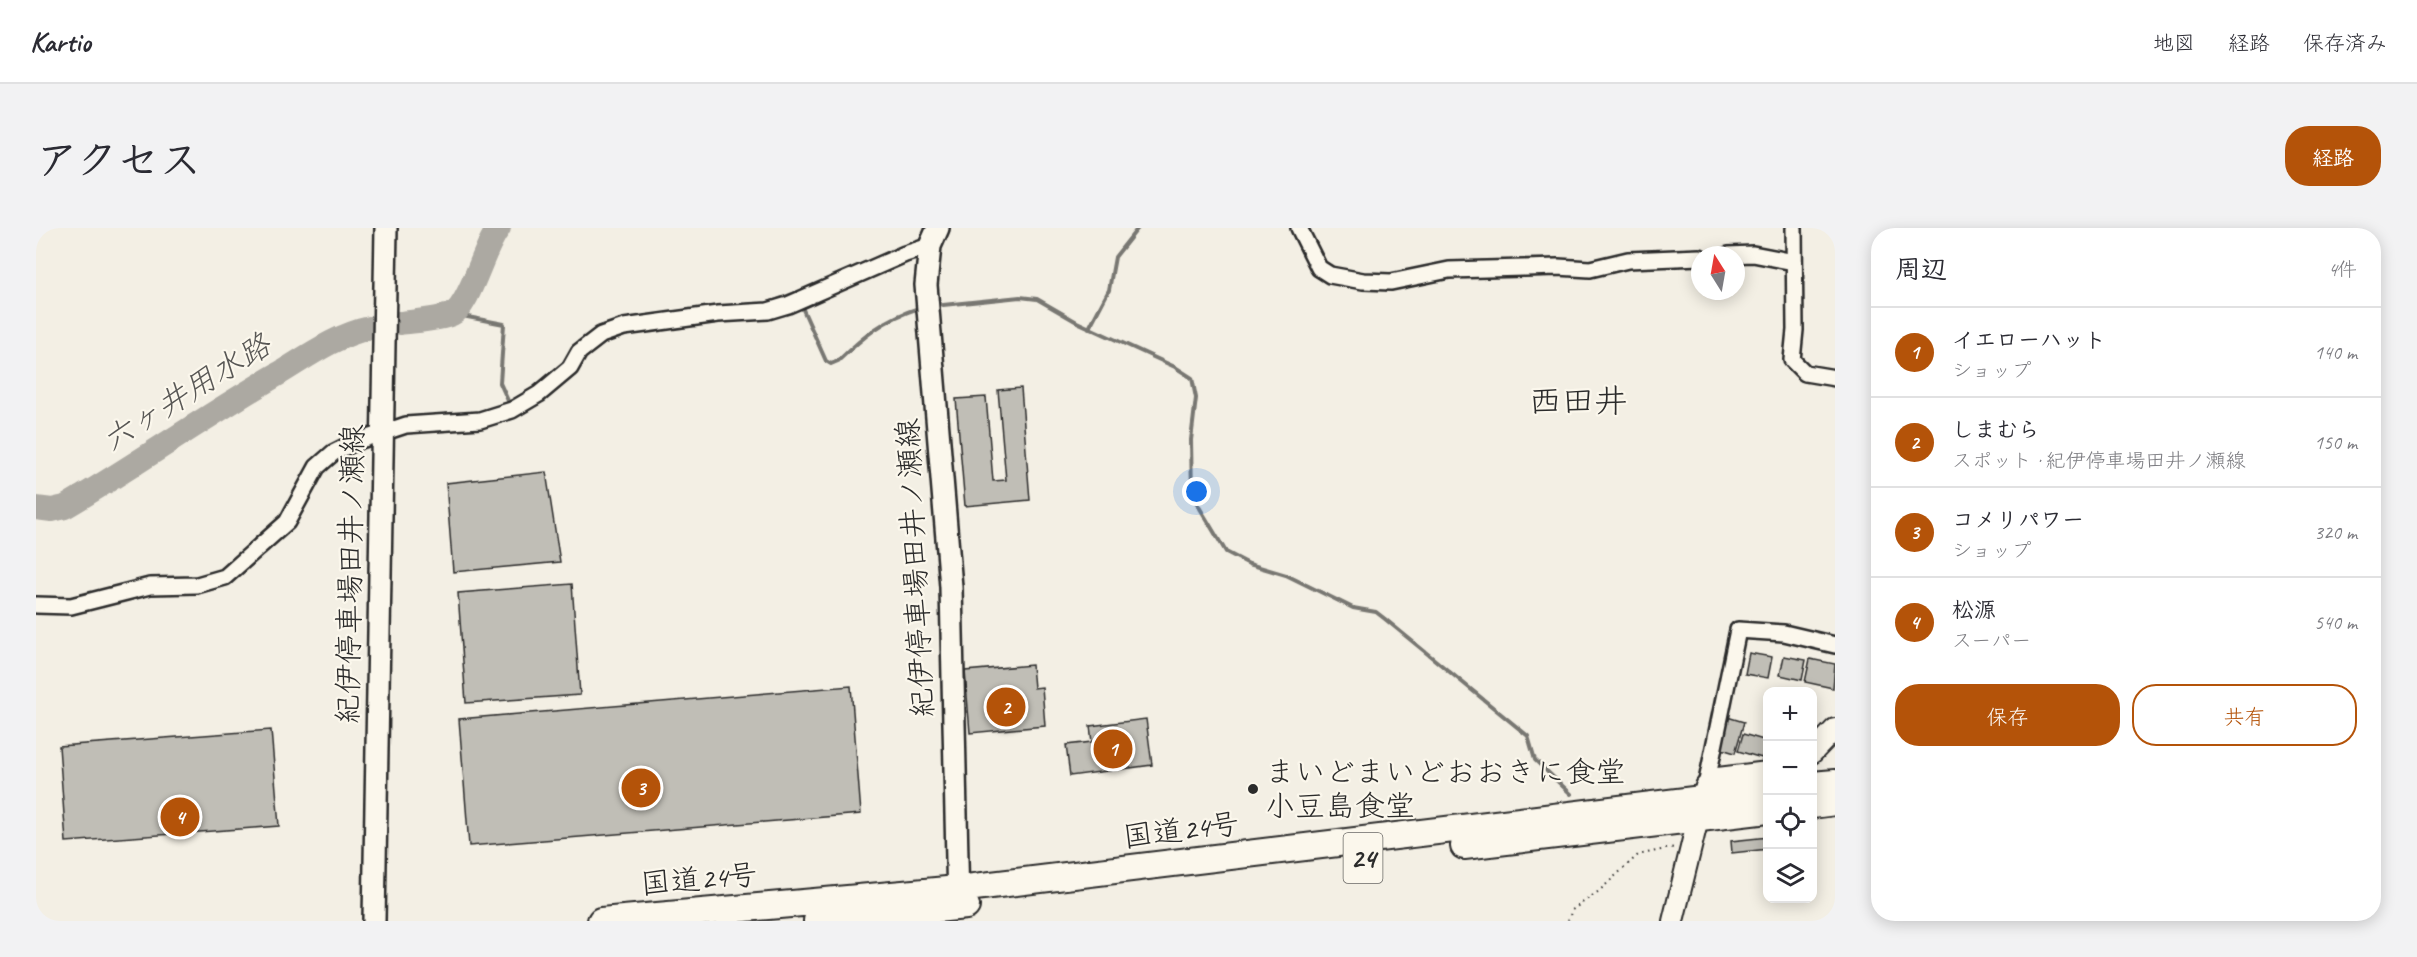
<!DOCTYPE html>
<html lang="ja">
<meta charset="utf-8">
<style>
body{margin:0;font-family:Caveat,"Klee One",sans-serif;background:#f2f2f3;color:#2b2b33}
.controls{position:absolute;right:18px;bottom:18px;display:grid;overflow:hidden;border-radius:12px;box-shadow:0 3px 15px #0003}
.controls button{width:54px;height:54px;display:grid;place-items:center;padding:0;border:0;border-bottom:2px solid #e1e1e2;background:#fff;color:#2b2b33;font:30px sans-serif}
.compass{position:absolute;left:1655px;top:18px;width:54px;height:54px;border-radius:50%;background:#fff;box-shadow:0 3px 15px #0003;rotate:349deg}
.you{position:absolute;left:1161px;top:264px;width:21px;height:21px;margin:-15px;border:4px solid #fff;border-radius:50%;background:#1a73e8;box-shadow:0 0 0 9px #1a73e833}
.badge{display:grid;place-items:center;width:39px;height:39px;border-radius:50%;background:#b45309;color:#fff;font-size:20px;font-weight:700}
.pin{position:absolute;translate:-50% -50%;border:3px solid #fff;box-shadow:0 2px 6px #0006}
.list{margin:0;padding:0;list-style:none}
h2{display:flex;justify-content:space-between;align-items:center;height:78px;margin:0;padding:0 24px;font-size:26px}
h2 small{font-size:20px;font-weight:400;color:#7c7c81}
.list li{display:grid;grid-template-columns:39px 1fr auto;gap:18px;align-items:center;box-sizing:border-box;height:90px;padding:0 24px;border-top:2px solid #e1e1e2}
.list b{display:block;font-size:22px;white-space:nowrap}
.list p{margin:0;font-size:20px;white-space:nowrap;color:#7c7c81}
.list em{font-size:20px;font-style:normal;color:#7c7c81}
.actions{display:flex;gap:12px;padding:18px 24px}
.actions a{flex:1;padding:14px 0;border:2px solid #b45309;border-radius:24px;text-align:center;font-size:21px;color:#b45309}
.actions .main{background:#b45309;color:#fff}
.icon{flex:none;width:33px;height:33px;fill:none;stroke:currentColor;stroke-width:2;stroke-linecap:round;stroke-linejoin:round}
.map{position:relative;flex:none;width:1799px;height:693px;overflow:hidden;border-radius:24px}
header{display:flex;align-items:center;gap:36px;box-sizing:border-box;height:84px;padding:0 30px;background:#fff;border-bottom:2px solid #e1e1e2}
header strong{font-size:28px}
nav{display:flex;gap:33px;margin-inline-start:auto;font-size:21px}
.intro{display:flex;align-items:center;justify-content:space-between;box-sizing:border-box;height:144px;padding:0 36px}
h1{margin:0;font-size:42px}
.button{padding:15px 27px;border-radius:24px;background:#b45309;color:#fff;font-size:21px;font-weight:700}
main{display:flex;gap:36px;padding:0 36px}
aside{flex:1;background:#fff;border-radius:24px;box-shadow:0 3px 15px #0003}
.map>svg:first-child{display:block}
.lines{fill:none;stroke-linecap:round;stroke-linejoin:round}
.stream{stroke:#787772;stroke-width:4}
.river{stroke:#aca9a2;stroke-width:24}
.building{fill:#c0beb6;stroke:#2b2b2b;stroke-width:1.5}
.minor-casing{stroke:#2b2b2b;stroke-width:20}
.tertiary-casing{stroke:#2b2b2b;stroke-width:24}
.secondary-casing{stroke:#2b2b2b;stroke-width:26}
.trunk-casing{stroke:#2b2b2b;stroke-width:30}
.path{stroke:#2b2b2b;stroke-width:2;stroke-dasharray:1.5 4.5;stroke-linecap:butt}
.minor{stroke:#fbf7ec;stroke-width:15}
.tertiary{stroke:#fbf7ec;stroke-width:20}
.secondary{stroke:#fbf7ec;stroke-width:21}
.trunk{stroke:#fbf7ec;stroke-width:26}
.poi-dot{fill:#2b2b2b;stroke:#fbf7ec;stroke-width:2}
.labels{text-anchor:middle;stroke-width:4.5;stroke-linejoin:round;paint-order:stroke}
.shield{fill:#fbf7ec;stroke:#696865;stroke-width:1.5}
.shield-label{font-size:28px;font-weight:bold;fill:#2b2b2b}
.street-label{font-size:30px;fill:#2b2b2b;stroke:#fbf7ec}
.poi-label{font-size:30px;fill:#2b2b2b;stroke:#fbf7ec;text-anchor:start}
.water-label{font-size:32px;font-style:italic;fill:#585755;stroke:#fbf7ec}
.quarter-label{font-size:33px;fill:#2b2b2b;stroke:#fbf7ec}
</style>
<header>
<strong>Kartio</strong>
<nav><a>地図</a><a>経路</a><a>保存済み</a></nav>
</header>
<div class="intro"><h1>アクセス</h1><a class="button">経路</a></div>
<main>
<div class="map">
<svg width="1799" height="693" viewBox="0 0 1799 693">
<rect width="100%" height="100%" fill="#f3efe4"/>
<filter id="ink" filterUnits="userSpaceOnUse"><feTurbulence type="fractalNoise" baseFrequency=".0167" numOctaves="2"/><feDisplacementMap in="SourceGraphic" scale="12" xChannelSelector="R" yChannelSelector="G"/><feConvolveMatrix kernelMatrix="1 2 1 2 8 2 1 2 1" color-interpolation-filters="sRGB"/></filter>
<g filter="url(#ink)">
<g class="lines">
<path class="stream" d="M727,77L759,65L762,70
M765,77L790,133L795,136L802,133C828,108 848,91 883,80
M907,77L984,69L1001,71L1041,94L1139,139L1156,150L1160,170L1155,212L1156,267L1190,324L1213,336L1250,347L1317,380L1340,384L1349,391L1492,508L1499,532L1535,566
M416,86L468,96L464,155L473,175L489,166
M1053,100L1073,62L1079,29L1102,0"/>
<path class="river" d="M364,95C378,93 403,92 416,86C434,78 447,19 463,0
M0,280L16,282L29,279C102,236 171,187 244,145C272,128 301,107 334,100"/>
</g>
<path class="building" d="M985,160L994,272L929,278L920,171L950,169L957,253L970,252L962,162Z
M510,244L524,334L417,344L410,255Z
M536,356L544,467L430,475L422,365Z
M1713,425L1736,429L1732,450L1709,446Z
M1748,428L1770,432L1766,452L1744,447Z
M1774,431L1799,436L1797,460L1769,454Z
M996,437L998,460L1006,459L1009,498L934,505L929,443Z
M815,458L825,586L433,618L423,491Z
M1688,488L1708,494L1699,525L1679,519Z
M1110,491L1116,537L1034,548L1030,517L1056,514L1054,498Z
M235,502L243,598L30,614L23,518Z
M1707,506L1731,513L1726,530L1702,523Z
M1732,609V621L1696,625L1695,613Z"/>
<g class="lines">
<g class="minor-casing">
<path id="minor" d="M1263,0L1283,40L1294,47L1327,53L1355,54L1413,42L1522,39L1554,41L1592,32L1664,29
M1758,0L1759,102L1756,132L1769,145L1799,150
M1692,27L1717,26L1758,34
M0,377L35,378L114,358L161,357L189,349L251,294L281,239L297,225L319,214L370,197L444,192L476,182L503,166L534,140L543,124L565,107L588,99L682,86L732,83L752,77L869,26L894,18
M1670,558L1702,402L1748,405L1799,417"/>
</g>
<g class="tertiary-casing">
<path id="tertiary" d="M1776,525L1799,501
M1637,693L1670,558L1682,550L1732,544"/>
</g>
<g class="secondary-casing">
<path id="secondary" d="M902,0L894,18L890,57L915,359L922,677
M338,693L350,0"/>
</g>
<g class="trunk-casing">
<path id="trunk" d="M1776,557L1799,555
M1776,577L1799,574
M1428,618L1732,582
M565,693L922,661L1732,563
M781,693L930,678"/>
</g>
<path class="path" d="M1532,693L1536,682L1563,663L1602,627L1639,619"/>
<use href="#minor" class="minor"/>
<use href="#tertiary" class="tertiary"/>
<use href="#secondary" class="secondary"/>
<use href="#trunk" class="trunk"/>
</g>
</g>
<circle class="poi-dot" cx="1217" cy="561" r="6"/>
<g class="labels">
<rect class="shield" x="1307.5" y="605" width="39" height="50" rx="4.5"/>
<g class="shield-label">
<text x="1327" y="640">24</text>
</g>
<g class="street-label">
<text transform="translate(879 340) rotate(-93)" y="10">紀伊停車場田井ノ瀬線</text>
<text transform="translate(314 346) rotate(-89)" y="10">紀伊停車場田井ノ瀬線</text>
<text transform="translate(1145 602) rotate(-7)" y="10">国道24号</text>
<text transform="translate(663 651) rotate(-5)" y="10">国道24号</text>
</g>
<g class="poi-label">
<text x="1229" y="554">まいどまいどおおきに食堂<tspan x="1229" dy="34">小豆島食堂</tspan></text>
</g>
<g class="water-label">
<text transform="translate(150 164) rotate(-32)" y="11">六ヶ井用水路</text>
</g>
<g class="quarter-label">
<text x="1542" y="184">西田井</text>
</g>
</g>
</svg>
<div class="controls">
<button>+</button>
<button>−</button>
<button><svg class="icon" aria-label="locate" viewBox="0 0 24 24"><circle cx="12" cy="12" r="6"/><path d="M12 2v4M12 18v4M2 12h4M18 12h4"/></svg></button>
<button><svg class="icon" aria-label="layers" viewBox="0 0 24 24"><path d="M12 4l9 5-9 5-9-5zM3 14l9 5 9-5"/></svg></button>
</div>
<svg class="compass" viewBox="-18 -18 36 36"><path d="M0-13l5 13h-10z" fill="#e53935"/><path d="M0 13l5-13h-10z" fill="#7c7c81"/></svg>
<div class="you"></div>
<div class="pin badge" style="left:1077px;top:521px">1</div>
<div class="pin badge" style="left:970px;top:479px">2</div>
<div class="pin badge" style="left:605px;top:560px">3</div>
<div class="pin badge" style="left:144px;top:589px">4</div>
</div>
<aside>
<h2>周辺<small>4件</small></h2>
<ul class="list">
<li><span class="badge">1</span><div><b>イエローハット</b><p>ショップ</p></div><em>140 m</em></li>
<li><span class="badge">2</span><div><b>しまむら</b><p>スポット · 紀伊停車場田井ノ瀬線</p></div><em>150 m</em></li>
<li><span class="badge">3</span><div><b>コメリパワー</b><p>ショップ</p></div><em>320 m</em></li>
<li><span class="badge">4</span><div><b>松源</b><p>スーパー</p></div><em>540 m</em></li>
</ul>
<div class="actions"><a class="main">保存</a><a>共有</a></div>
</aside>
</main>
